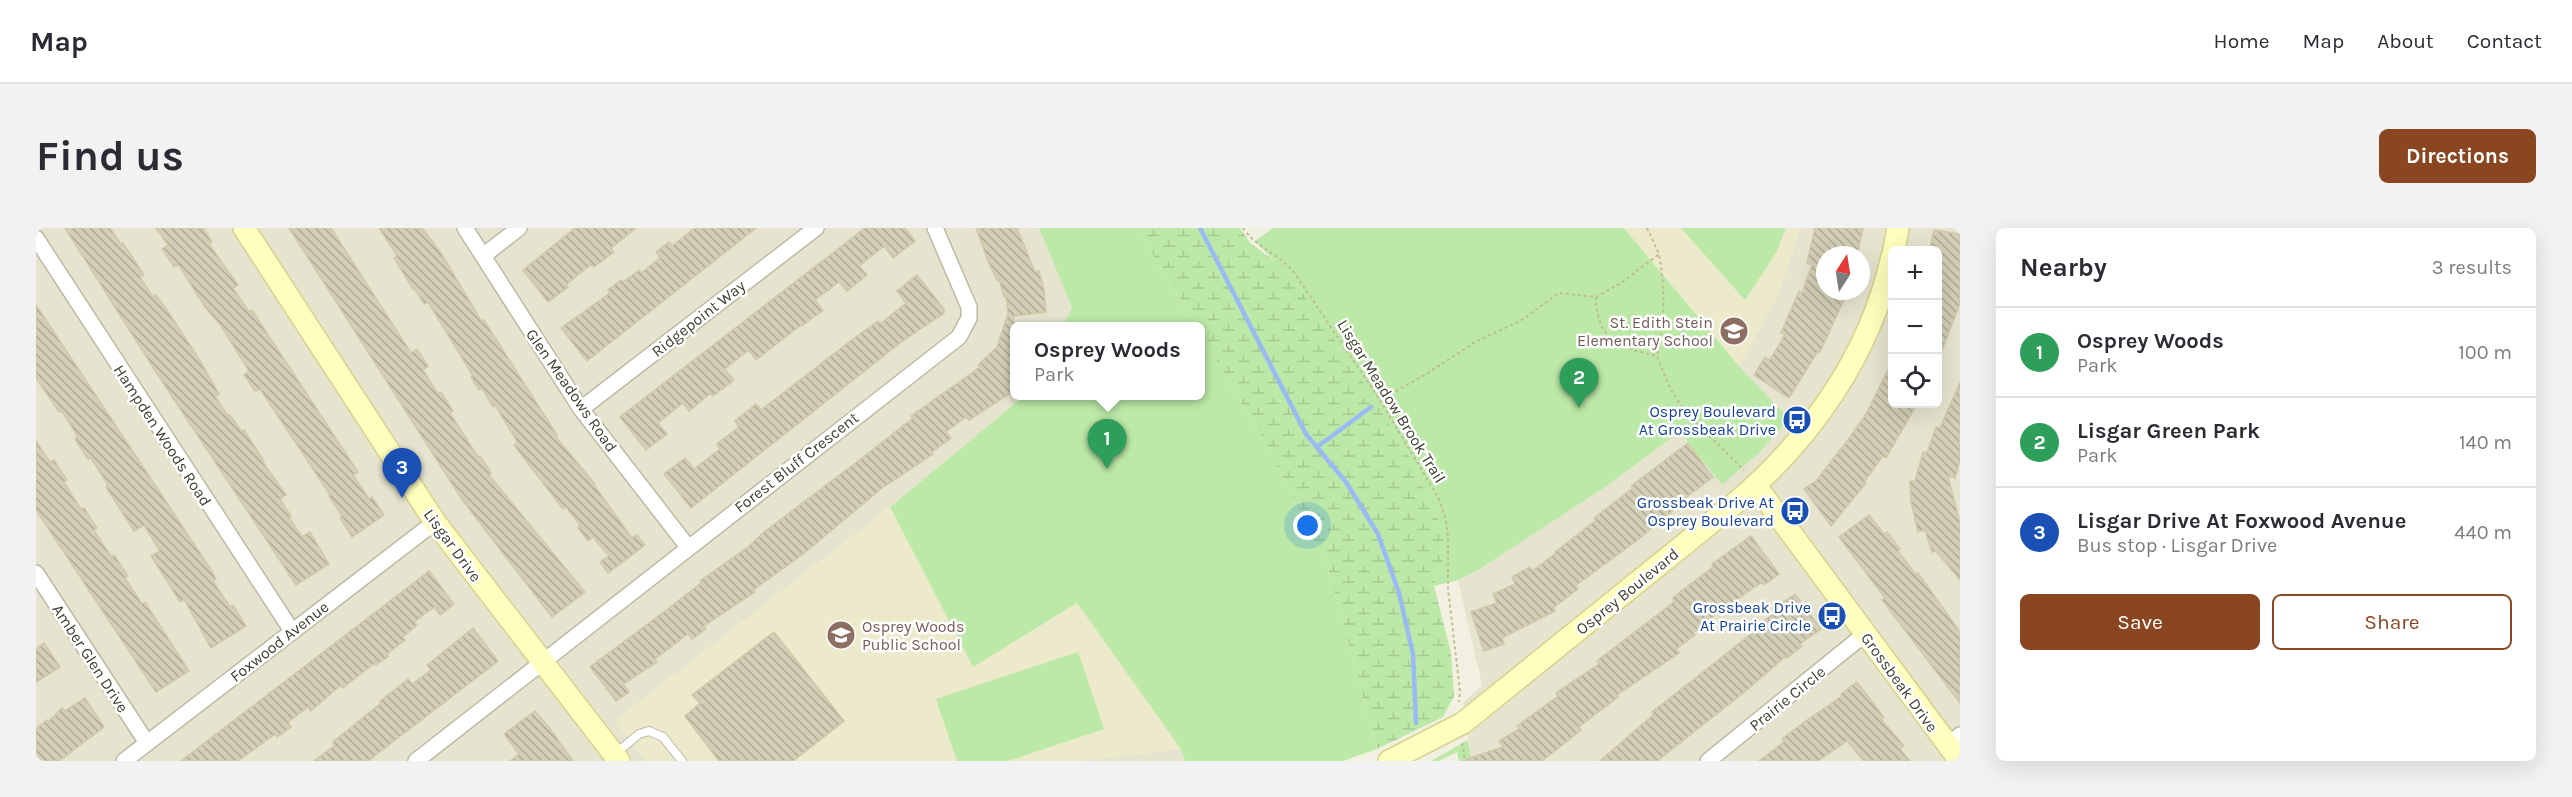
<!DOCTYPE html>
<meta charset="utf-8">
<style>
body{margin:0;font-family:Karla,sans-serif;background:#f2f2f3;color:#2b2b33}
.controls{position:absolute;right:18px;top:18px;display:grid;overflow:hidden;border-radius:9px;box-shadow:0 6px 24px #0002}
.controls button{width:54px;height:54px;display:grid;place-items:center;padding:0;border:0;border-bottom:2px solid #e1e1e2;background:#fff;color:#2b2b33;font:30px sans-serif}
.compass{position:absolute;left:1780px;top:18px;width:54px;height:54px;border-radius:50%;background:#fff;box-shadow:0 6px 24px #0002;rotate:12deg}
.you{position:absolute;left:1272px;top:298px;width:21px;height:21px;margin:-15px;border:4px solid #fff;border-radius:50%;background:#1a73e8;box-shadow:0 0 0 9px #1a73e833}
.badge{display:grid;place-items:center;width:39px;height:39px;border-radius:50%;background:#8a4621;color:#fff;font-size:20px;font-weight:700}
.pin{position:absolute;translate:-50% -50px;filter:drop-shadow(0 2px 3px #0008)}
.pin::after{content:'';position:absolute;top:32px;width:21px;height:18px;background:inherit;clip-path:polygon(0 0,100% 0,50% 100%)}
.popup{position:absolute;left:974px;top:94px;width:195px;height:78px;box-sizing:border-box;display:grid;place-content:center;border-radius:9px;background:#fff;filter:drop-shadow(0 2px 4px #0005);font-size:20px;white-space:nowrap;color:#7c7c81}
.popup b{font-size:22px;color:#2b2b33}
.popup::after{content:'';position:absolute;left:50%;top:100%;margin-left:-12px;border:12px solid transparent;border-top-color:#fff}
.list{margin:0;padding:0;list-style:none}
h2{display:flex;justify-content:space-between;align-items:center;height:78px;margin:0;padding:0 24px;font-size:26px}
h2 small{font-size:20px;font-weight:400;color:#7c7c81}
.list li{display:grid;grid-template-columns:39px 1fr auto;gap:18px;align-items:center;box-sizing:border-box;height:90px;padding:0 24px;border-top:2px solid #e1e1e2}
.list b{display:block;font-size:22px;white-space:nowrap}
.list p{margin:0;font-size:20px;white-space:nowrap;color:#7c7c81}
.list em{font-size:20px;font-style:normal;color:#7c7c81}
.actions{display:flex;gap:12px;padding:18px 24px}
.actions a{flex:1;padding:14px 0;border:2px solid #8a4621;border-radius:9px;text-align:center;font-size:21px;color:#8a4621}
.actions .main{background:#8a4621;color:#fff}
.icon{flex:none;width:33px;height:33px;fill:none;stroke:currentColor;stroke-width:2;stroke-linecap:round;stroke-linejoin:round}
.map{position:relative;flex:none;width:1924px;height:533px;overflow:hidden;border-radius:9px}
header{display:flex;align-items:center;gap:36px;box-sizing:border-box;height:84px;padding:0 30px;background:#fff;border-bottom:2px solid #e1e1e2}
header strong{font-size:28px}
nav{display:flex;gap:33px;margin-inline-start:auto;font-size:21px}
.intro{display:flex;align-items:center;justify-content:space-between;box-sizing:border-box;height:144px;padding:0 36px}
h1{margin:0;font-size:42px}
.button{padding:15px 27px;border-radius:9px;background:#8a4621;color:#fff;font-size:21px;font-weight:700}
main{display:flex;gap:36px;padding:0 36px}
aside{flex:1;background:#fff;border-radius:9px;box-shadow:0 6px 24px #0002}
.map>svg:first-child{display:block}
.residential{fill:#e6e4cf;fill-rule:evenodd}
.education{fill:#eceaca}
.wetland{fill:url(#wetland-marsh)}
.green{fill:#bce9a7}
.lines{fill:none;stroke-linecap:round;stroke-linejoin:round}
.stream{stroke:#99baf3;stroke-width:4.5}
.building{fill:url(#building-back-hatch);stroke:#cfc9a9;stroke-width:1.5}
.lane-casing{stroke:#bdbaa4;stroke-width:10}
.street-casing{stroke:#bdbaa4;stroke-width:18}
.secondary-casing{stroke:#d4d28e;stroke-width:24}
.path{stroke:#c0bb94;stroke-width:2;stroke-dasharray:3 3;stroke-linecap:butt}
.lane{stroke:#fff;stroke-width:8}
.street{stroke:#fff;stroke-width:15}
.secondary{stroke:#fffebe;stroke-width:21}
.labels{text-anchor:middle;stroke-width:5;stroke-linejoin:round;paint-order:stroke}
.street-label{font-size:16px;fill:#434032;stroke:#fff}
.education-label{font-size:16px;fill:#785e54;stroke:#fff;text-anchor:end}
.transit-label{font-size:16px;fill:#164399;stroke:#fff;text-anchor:end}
</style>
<header>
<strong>Map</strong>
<nav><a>Home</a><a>Map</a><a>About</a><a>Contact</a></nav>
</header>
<div class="intro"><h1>Find us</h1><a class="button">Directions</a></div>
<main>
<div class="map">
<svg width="1924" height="533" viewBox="0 0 1924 533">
<defs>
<pattern id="wetland-marsh" width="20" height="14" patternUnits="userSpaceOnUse" patternTransform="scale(1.5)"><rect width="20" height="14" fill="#bce9a7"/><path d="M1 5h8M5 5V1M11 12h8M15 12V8" fill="none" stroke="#a3c990"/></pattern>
<pattern id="building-back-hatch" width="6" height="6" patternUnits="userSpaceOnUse" patternTransform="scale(1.5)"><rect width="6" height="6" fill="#d3cfb6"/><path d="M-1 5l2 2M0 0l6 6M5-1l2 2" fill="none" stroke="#ada995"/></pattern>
</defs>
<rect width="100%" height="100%" fill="#f2f1e1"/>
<path class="residential" d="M0,0H1003L1037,80L1027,98H978V168H988L854,279L579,493L610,533H0Z
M1765,0H1924V533H1436L1427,475L1446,457L1422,352L1444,341L1566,261L1644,204L1686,257L1725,223L1753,191L1703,138L1741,69ZM1856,22H1902V176H1856ZM1789,27H1825V63H1789Z
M1145,521L1149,533H1047L1050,532Z"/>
<path class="education" d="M1588,0H1765L1741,69L1703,138Z
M854,279L937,439L1041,375L1145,521L1047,533H610L579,493Z"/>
<path class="wetland" d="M1101,0H1204L1214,15L1243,36L1261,56L1337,168L1374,230L1408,305L1407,332L1398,358L1415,425L1418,468L1407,489L1341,521L1292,340L1222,202L1164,106V98H1160Z"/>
<path class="green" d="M1003,0H1101L1160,98H1027L1036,79Z
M1237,0H1588L1703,138L1753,191L1725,223L1686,257L1644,204L1566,261L1444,341L1422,352L1398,358L1407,332L1408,305L1374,230L1336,168L1261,56L1219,13Z
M1645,0H1750L1740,25L1709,72Z
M1164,106L1222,202L1292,340L1341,521L1307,533H1149L1145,521L1041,375L937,439L854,279L988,168H1164Z
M1042,424L1068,501L972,533H921L900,471Z
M1432,512L1436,533H1423L1421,524L1402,533H1395Z"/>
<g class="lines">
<path class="stream" d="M1164,0L1270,206L1310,254L1342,306L1363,365L1377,426L1380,495
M1281,219L1335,179"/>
</g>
<path class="building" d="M29,0H74L85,16L87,15L108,47L104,49L117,69L120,67L131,82L163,131L183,166L179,168L192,188L194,187L206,204L208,202L228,233L227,234L250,267L244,271L255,288L253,289L266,309L274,304L293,336L260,357L118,141Z
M120,0H167L176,14L173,16L202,57L197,60L213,84L216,82L322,244L317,247L333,271L336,269L348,287L316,309L304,290L306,288L293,268L294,267L279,244L224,161L219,163L208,147L213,143L185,98L169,79L142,36L138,39L126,21L132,17Z
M253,0H295L375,125L381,121L392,138L387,142L402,166L405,164L417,183L414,185L442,229L444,228L455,245L453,247L549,364L516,389L427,273Z
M343,0H386L405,25L446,94L448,92L521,207L520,209L559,256L558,257L596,310L601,307L609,317L572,345L564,334L573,328L557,309L552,313L542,300L544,297L530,279L527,281L478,217L482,215L459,177L457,179L446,160L443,162L435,149L437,148L392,74L388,76L378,60L377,61L358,30L361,28Z
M539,0H600L575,20L578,24L558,39L556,36L543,46L530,57L532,59L512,74L487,42Z
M659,0H720L551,133L525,100L574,65L572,62L585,52L587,54L603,42L605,45L624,30L620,24L633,14L636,18Z
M829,0H869L879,13L857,30L848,18L823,38L831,47L811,63L803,54L779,72L787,82L766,98L765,97L720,132L713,122L700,132L689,141L698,152L677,168L675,165L653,183L647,175L622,195L631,206L610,222L584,189Z
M940,0H981L999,44L1003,43L1008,62L1010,84L978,88V163L933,192L930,189L910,204L915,210L896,224L897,226L846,260L766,327L717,362L719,364L668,398L670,401L656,411L652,406L619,431L621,434L587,456L593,464L580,473L554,439L633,380L665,355L664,353L712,319L728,304L826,230L877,190L875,188L944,139L942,137L961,119L972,86L970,68L968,69L963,51L961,52L952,33Z
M1779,0H1827L1821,27H1789V63H1812L1784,124L1782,123L1753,170L1718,147L1729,129L1734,132L1749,106L1745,105L1763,63L1766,65L1776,37L1771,35Z
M1898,2L1924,6V75L1903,130H1902V22L1894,20Z
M881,47L908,81V85L864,115L655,280L628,246L649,230L658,241L684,221L681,216L703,199L699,193L720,176L725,182L817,111L842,93L844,96L870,75L861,63Z
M0,77L174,340L180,351L177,353L194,379L197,377L210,398L175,420L148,371L144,374L115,328L124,323L108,297L98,303L70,259L72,257L55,230L52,231L39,211L42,209L26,183L23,184L0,150Z
M1857,132V176H1881L1850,230L1847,228L1828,254L1830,255L1795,298L1768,261L1780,253L1814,209L1830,186Z
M1924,154V232L1919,250L1912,248L1924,295V352L1900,323L1896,324L1889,302L1882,304L1875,274L1874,253H1879L1887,224L1891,225L1900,199L1904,200Z
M0,213L14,234L18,232L31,252L28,254L37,269L45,281L48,280L61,300L58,302L66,315L76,329L78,327L92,348L89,350L106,376L109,374L153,443L120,464L0,282Z
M1652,215L1677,249L1636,280L1638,282L1599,314L1539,358L1542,361L1517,380L1519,383L1466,410L1468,416L1448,423L1435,384L1461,375L1457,366L1479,356L1476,349L1494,339L1496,343L1520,325L1519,324L1560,292L1558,290L1597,260L1595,258Z
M1833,287L1848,306L1851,304L1864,321L1862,323L1880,347L1882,345L1924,404V475L1846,372L1849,370L1803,309Z
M1715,308L1743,346L1728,357L1726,354L1678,388L1657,405L1659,407L1640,421L1643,425L1581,467L1582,469L1543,499L1545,502L1506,533H1432L1431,531L1467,519L1463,513L1483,501L1481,498L1522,468L1520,465L1563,436L1561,433L1639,373L1636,370L1677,339L1676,336Z
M393,343L418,376L404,387L398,379L378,394L381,397L367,409L369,412L351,426L353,428L340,437L339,435L307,460L305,457L275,483L272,479L252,494L255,499L241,509L239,506L202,533H145Z
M1759,366L1785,401L1764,416L1766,418L1751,430L1750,428L1711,462L1621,533H1564L1618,486L1616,484L1725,398L1724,396L1743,381L1741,379Z
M437,400L462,433L332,533H278L299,517L297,514L345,475L344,473L372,451L376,456L395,442L391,437Z
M738,404L808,493L757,533H683L649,488L664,475L656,467Z
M8,415L24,439L0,454V421Z
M1821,454L1848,489L1845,491L1868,518L1864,521L1874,533H1828L1811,513L1782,533H1723L1748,514L1746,511L1764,497L1806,468L1805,466Z
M49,470L68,499L23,533H0V501L11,492L12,494L26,480L29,483Z
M499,483L515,502L537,533H474L483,526L468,506Z"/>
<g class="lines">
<g class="lane-casing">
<path id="lane" d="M579,526L603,506L613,503L627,509L646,533"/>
</g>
<g class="street-casing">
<path id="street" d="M429,0L545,181L652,319
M0,10L256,403
M447,28L483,0
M545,181L780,0
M0,345L111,515
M1912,518L1924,507
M88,533L399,294
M380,533L923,109L933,90V79L899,0
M1672,533L1829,406"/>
</g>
<g class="secondary-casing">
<path id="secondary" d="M208,0L399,294L583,533
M1858,22L1862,0
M1720,258L1924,533
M1353,533L1427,495L1697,277C1774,212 1834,128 1856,28"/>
</g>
<path class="path" d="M1207,0C1220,19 1242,26 1257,43L1344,172L1403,271L1410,293L1412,309V361L1424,463L1423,474
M1611,0L1623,26
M1560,69L1585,55L1623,26C1630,64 1628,91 1621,128
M1344,172L1392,145L1439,114L1484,93L1523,65L1560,69C1561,113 1583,119 1621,128L1634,160L1649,184L1708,242
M1426,515L1429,533"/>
<use href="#lane" class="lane"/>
<use href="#street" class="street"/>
<use href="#secondary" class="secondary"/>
</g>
<defs>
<g id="school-disc" transform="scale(1.5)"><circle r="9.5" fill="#8d6e63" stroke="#fff"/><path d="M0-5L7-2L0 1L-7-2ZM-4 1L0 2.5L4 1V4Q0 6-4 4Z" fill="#fff"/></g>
<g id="bus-disc" transform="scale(1.5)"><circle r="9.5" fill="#1a4fb4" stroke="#fff"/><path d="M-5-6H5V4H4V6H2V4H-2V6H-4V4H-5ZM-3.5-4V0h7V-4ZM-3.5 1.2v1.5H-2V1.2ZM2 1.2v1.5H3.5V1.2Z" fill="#fff"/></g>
</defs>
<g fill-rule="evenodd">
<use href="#school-disc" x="1698" y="103"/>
<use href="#bus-disc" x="1761" y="192"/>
<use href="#bus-disc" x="1759" y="283"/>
<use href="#bus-disc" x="1796" y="388"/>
<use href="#school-disc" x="805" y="407"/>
</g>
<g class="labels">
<g class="street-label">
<text transform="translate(662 90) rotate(-38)" y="6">Ridgepoint Way</text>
<text transform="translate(536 162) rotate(55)" y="6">Glen Meadows Road</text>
<text transform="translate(1356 173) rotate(58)" y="6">Lisgar Meadow Brook Trail</text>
<text transform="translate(127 207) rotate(57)" y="6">Hampden Woods Road</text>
<text transform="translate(760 234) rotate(-38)" y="6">Forest Bluff Crescent</text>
<text transform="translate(417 317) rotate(54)" y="6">Lisgar Drive</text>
<text transform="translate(1591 363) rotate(-39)" y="6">Osprey Boulevard</text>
<text transform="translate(243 413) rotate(-38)" y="6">Foxwood Avenue</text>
<text transform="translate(55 430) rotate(57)" y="6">Amber Glen Drive</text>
<text transform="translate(1864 454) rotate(54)" y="6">Grossbeak Drive</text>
<text transform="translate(1751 470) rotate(-39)" y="6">Prairie Circle</text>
</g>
<g class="education-label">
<text x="1677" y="100">St. Edith Stein<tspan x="1677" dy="18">Elementary School</tspan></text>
<text x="826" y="404" text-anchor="start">Osprey Woods<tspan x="826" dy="18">Public School</tspan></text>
</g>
<g class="transit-label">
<text x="1740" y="189">Osprey Boulevard<tspan x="1740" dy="18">At Grossbeak Drive</tspan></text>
<text x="1738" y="280">Grossbeak Drive At<tspan x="1738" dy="18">Osprey Boulevard</tspan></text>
<text x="1775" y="385">Grossbeak Drive<tspan x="1775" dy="18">At Prairie Circle</tspan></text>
</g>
</g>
</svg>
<div class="controls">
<button>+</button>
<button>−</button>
<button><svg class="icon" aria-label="locate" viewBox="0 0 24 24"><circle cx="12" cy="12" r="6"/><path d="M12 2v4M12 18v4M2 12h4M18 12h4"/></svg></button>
</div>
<svg class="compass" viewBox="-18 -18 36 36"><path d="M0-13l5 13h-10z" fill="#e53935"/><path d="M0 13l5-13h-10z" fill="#7c7c81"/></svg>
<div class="you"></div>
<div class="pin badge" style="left:1071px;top:241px;background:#2e9e5b">1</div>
<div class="popup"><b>Osprey Woods</b>Park</div>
<div class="pin badge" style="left:1543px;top:180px;background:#2e9e5b">2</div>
<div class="pin badge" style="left:366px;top:270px;background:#1a4fb4">3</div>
</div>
<aside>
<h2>Nearby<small>3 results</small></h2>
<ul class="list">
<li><span class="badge" style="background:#2e9e5b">1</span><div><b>Osprey Woods</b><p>Park</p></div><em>100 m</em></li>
<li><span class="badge" style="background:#2e9e5b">2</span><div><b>Lisgar Green Park</b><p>Park</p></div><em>140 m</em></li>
<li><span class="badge" style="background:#1a4fb4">3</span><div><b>Lisgar Drive At Foxwood Avenue</b><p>Bus stop · Lisgar Drive</p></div><em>440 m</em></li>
</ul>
<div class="actions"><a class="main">Save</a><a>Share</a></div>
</aside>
</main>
